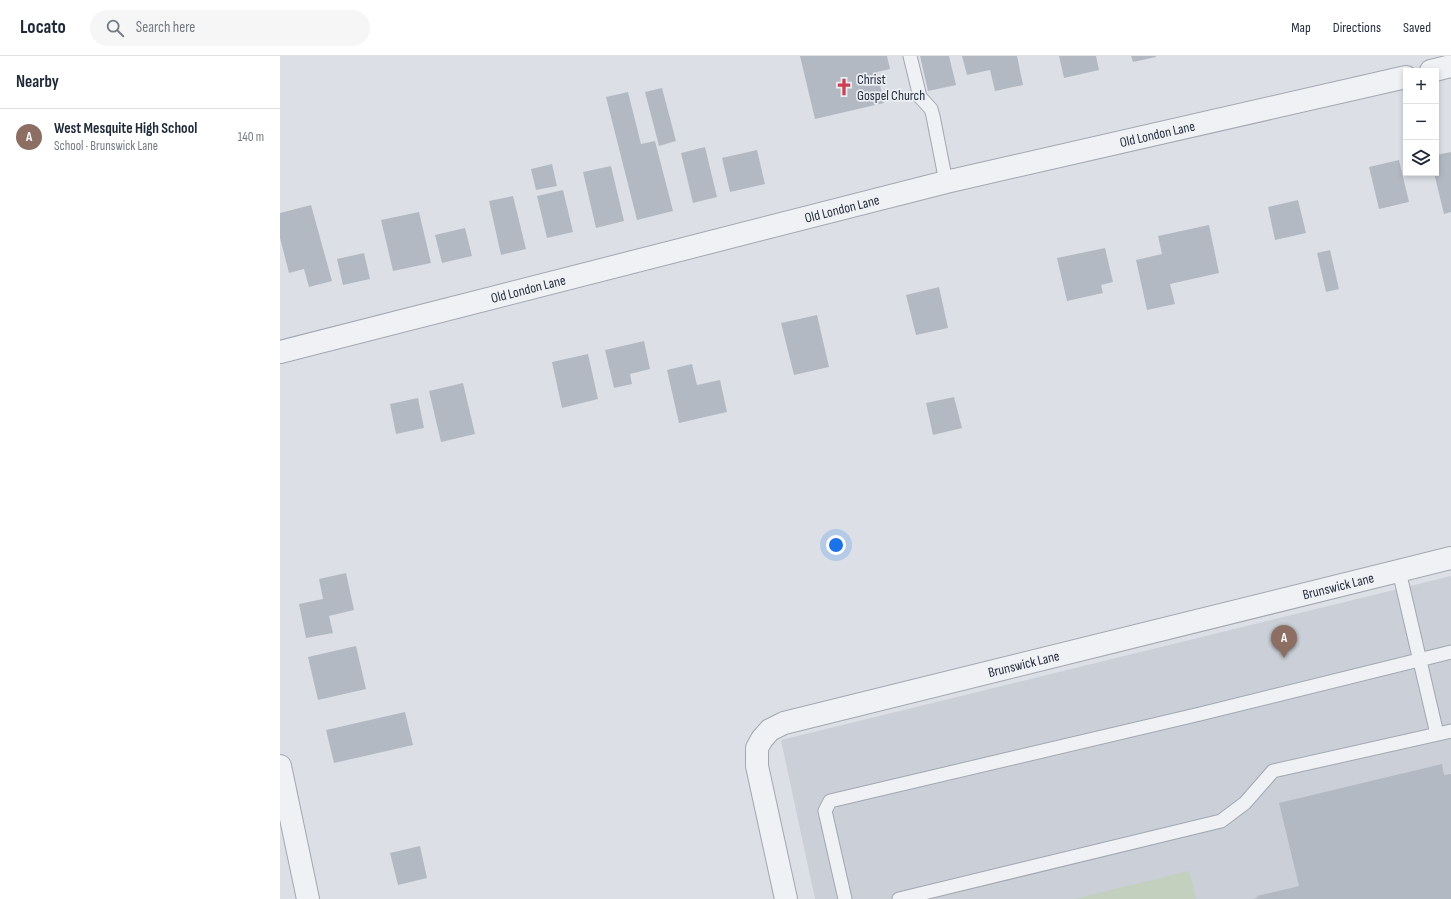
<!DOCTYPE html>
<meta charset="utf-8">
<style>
body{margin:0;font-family:"Sofia Sans Condensed",sans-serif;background:#f6f6f7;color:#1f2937}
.controls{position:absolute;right:12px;top:12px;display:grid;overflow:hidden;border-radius:0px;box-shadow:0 2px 6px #0003}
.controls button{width:36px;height:36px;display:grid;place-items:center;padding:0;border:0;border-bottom:1px solid #e0e1e3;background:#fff;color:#1f2937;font:20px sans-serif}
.you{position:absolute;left:556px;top:489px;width:14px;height:14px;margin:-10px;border:3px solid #fff;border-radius:50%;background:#1a73e8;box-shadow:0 0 0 6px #1a73e833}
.badge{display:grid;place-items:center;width:26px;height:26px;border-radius:50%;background:#cd3f52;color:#fff;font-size:13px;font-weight:700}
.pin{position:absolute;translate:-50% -33px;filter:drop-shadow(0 1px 2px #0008)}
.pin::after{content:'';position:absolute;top:21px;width:14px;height:12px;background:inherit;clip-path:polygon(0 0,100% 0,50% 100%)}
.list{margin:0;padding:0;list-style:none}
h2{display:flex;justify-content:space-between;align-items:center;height:52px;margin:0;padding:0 16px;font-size:17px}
h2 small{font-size:13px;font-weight:400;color:#747a83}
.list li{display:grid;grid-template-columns:26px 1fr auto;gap:12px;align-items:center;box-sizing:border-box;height:56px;padding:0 16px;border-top:1px solid #e0e1e3}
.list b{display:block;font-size:15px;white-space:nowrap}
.list p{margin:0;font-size:13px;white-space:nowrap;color:#747a83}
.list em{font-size:13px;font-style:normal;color:#747a83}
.icon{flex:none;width:22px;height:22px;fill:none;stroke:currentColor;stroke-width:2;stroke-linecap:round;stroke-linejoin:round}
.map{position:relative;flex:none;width:1171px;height:843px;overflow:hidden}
header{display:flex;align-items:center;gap:24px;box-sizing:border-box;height:56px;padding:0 20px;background:#fff;border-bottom:1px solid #e0e1e3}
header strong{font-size:19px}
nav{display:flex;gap:22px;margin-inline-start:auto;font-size:14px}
.search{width:280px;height:36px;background:#f6f6f7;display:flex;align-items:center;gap:10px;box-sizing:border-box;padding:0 14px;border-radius:22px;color:#747a83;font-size:15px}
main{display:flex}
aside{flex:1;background:#fff}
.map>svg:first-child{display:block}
.built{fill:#cacfd8}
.green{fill:#c2d0bd}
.building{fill:#b3b9c3}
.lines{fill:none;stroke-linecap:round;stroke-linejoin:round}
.lane-casing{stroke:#a2a7b0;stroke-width:15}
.street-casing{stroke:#a2a7b0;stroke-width:24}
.lane{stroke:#eff1f5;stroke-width:13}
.street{stroke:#eff1f5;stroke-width:22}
.labels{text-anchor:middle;stroke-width:3.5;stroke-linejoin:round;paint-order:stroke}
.poi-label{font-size:14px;fill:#262e3c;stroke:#ebeff4;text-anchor:start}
.street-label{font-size:14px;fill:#262e3c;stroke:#ebeff4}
</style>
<header>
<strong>Locato</strong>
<div class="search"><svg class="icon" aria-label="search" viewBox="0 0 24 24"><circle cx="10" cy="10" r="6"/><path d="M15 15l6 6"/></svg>Search here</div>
<nav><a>Map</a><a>Directions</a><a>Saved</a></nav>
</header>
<main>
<aside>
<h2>Nearby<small></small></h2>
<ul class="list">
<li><span class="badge" style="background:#8d6e63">A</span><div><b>West Mesquite High School</b><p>School · Brunswick Lane</p></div><em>140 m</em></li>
</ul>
</aside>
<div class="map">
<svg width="1171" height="843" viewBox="0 0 1171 843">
<rect width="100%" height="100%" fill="#dce0e6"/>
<path class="built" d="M1171,520V843H535L501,684Z"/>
<path class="green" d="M909,815L916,843H794Z"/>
<path class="building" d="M520,0H607L610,13L597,16L604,47L535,63Z
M640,0H669L676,29L648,35Z
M682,0H737L743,29L715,35L710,14L687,19Z
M779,0H816L819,14L784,22Z
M851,0H876V1L853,6Z
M382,32L396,85L379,90L365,36Z
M348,36L361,88L375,85L393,155L357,164L326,41Z
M425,91L437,141L413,147L401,97Z
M477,94L485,128L450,136L442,102Z
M1171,96V156L1164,158L1154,117H1156V99Z
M1119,104L1129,146L1099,153L1089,111Z
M272,108L277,130L256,134L251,113Z
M331,110L344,165L316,172L303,116Z
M283,134L293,176L267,182L257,140Z
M233,140L246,193L221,199L209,145Z
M1018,144L1026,177L995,184L988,151Z
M31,149L52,225L29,231L24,213L9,217L0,182V157Z
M139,156L151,207L113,215L101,164Z
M929,169L939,217L890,228L895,248L867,254L856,204L882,198L878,180Z
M185,172L192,200L162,207L155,179Z
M825,192L833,226L821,229L823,237L787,245L777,202Z
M1050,194L1059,233L1046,236L1037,197Z
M84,197L90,223L63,229L57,203Z
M659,231L668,272L636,279L626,239Z
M537,259L549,311L514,319L501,267Z
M364,285L370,313L350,318L352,328L334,332L325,294Z
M308,298L318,343L282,352L272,306Z
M412,308L417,329L440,324L447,356L399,367L387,314Z
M183,327L195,378L161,386L149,335Z
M674,341L682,372L653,379L646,347Z
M138,342L144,372L116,378L110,348Z
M66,517L74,554L49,560L53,577L26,582L19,548L43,543L39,523Z
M76,590L86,633L38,644L28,601Z
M125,656L133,689L54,707L46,674Z
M1162,708L1164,719L1171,718V843H974L978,841L977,840L1019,830L999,747Z
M140,790L147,822L118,829L110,797Z"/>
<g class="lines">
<g class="lane-casing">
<path id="lane" d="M630,0L640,41L651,53L653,60L666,126
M1119,515L1157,678
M565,843L545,755L550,745L920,658L1171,596
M619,843L941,765L965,747L993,715L1171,675"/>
</g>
<g class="street-casing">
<g id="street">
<path d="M1151,15L1171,10"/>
<path id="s1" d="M0,296L666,126L1126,21"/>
<path d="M0,710L28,843"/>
<path id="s2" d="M506,843L477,710V692L482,683L490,674L504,667L1171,502"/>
</g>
</g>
<use href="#lane" class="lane"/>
<use href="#street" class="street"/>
</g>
<defs>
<g id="church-bare" transform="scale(1.38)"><path d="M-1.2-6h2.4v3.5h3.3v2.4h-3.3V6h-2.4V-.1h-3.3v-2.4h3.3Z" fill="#cd3f52" stroke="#ebeff4" stroke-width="2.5" paint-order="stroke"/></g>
</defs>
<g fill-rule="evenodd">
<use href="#church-bare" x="564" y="31"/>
</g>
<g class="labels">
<g class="poi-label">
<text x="577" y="28">Christ<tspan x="577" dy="16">Gospel Church</tspan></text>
</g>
<g class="street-label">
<text dy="5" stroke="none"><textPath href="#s1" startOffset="904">Old London Lane</textPath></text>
<text dy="5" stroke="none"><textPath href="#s1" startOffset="580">Old London Lane</textPath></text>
<text dy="5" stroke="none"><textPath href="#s1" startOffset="256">Old London Lane</textPath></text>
<text dy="5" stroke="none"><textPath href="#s2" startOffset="763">Brunswick Lane</textPath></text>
<text dy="5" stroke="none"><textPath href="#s2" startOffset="439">Brunswick Lane</textPath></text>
</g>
</g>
</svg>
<div class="controls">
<button>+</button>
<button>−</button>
<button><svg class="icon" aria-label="layers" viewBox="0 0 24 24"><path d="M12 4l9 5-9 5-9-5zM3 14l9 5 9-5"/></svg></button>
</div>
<div class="you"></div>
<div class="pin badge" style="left:1004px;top:602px;background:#8d6e63">A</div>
</div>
</main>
